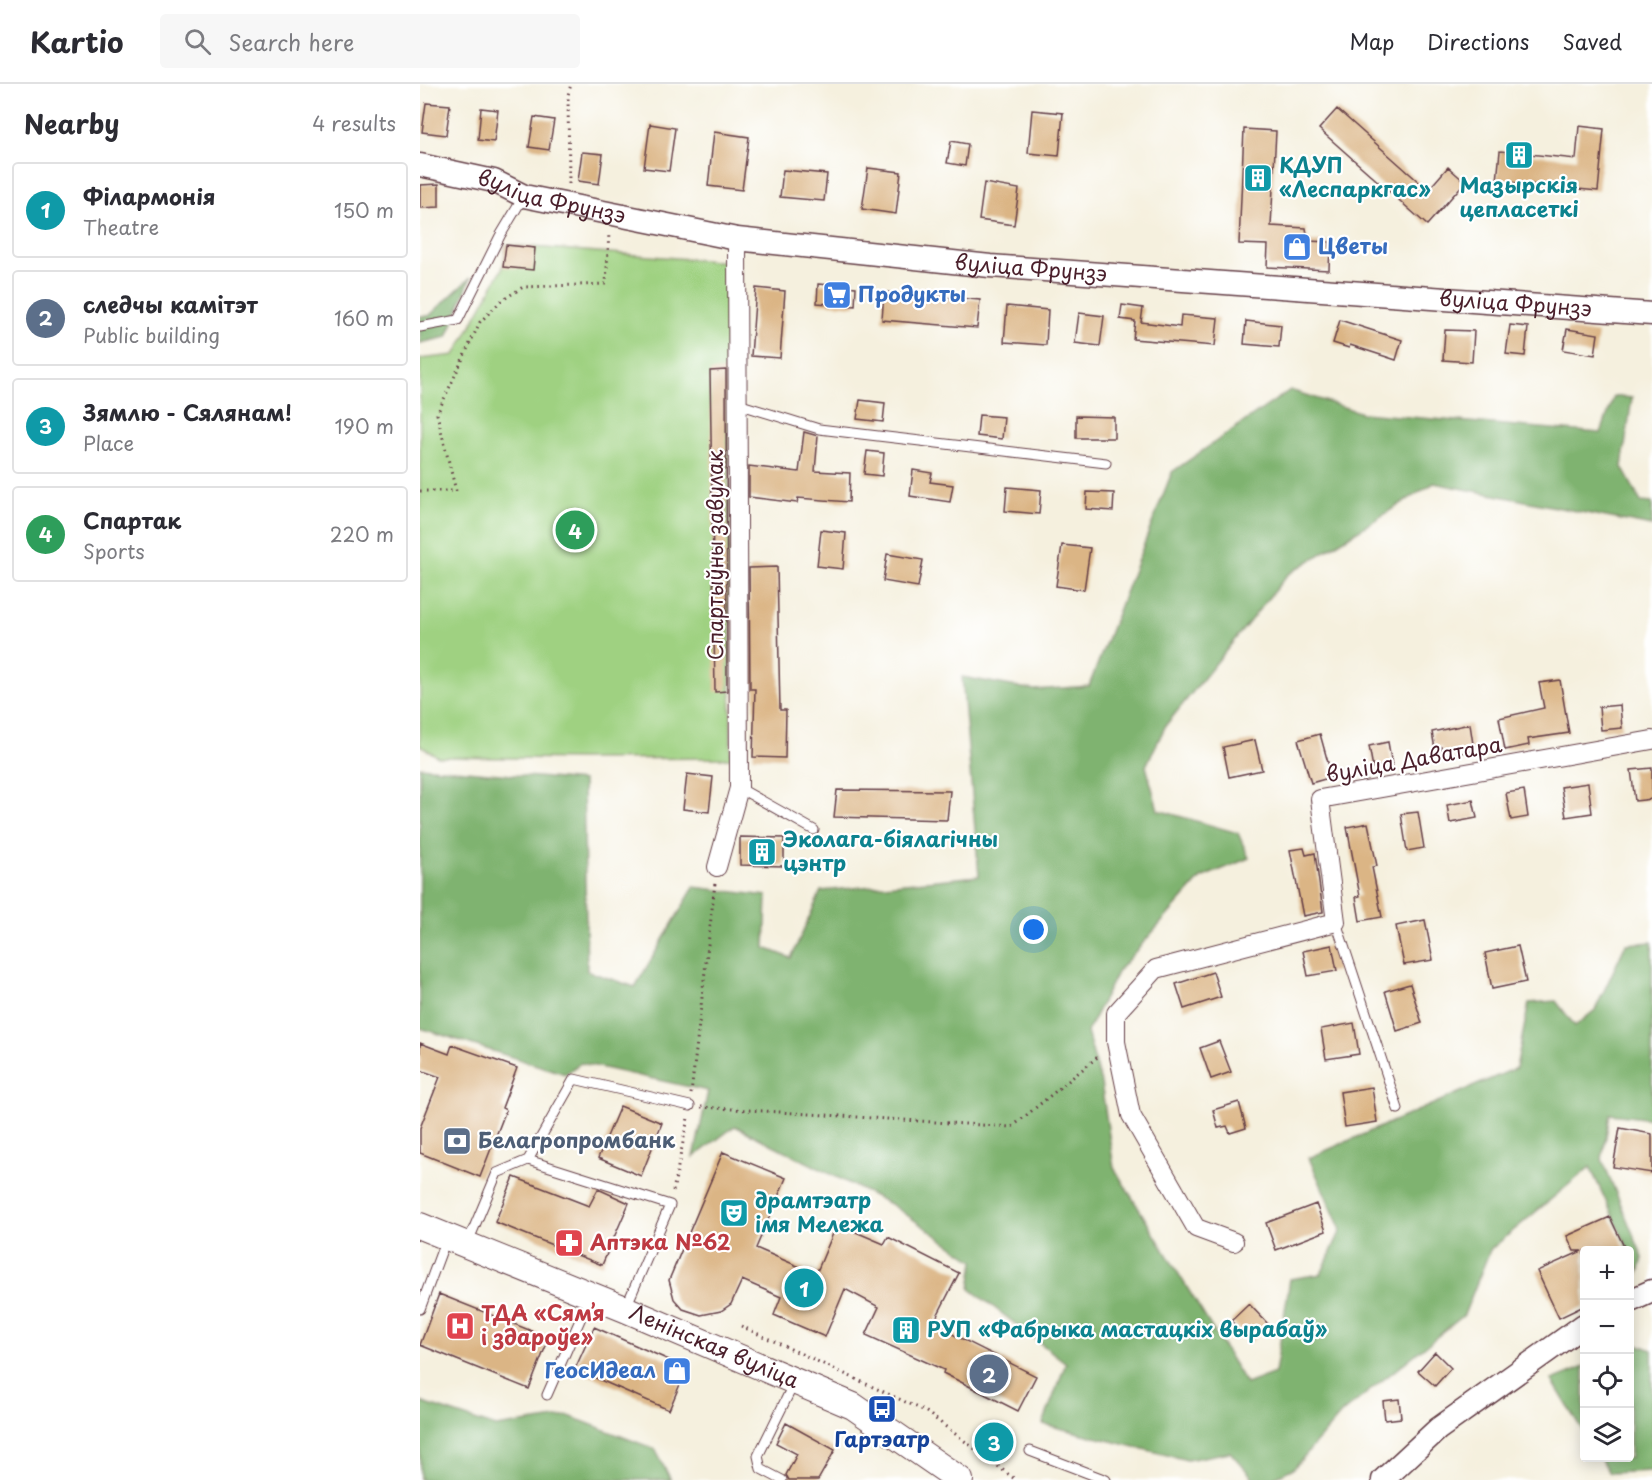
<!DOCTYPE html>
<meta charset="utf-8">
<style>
body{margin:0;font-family:"Playpen Sans",sans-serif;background:#f7f7f7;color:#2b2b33}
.controls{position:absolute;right:18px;bottom:18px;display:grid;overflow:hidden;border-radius:6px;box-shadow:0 3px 15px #0003}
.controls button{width:54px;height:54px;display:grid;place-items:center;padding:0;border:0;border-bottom:2px solid #e1e1e2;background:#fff;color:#2b2b33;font:30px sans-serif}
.you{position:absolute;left:614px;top:846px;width:21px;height:21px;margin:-15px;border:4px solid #fff;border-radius:50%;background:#1a73e8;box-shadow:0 0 0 9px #1a73e833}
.badge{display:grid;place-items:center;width:39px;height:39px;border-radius:50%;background:#2563eb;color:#fff;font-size:20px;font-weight:700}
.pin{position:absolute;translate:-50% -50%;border:3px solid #fff;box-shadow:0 2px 6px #0006}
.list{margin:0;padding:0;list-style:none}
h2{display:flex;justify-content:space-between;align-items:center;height:78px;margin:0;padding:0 24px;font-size:26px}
h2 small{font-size:20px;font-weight:400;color:#7c7c81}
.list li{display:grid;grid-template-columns:39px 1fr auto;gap:18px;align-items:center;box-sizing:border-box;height:96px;margin:0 12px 12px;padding:0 12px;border:2px solid #e1e1e2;border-radius:6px}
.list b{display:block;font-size:22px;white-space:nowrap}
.list p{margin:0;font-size:20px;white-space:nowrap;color:#7c7c81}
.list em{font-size:20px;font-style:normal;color:#7c7c81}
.icon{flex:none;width:33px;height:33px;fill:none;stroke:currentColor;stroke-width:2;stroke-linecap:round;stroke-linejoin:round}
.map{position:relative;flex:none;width:1232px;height:1396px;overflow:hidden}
header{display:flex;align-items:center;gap:36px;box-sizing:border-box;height:84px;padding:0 30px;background:#fff;border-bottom:2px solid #e1e1e2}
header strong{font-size:28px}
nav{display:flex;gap:33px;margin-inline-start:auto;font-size:21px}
.search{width:420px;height:54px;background:#f7f7f7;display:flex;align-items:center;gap:15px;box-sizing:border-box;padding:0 21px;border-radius:6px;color:#7c7c81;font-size:22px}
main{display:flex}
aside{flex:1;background:#fff}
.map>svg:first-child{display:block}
.green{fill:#9fd181;stroke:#747856;stroke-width:1.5}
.forest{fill:#7fb36f;stroke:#64694d;stroke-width:1.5}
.building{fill:#dbb585}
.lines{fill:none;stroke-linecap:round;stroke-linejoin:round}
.service-casing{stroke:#643e46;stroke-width:11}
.minor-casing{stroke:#643e46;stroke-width:20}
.tertiary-casing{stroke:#643e46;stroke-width:25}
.secondary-casing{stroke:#643e46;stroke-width:28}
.path{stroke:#643e46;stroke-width:3;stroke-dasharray:1.5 4.5;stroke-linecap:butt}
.service{stroke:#fff;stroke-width:9}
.minor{stroke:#fff;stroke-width:18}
.tertiary{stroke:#fff;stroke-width:22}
.secondary{stroke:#fff;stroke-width:26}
.labels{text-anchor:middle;stroke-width:4.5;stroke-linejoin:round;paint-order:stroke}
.culture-label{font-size:21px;font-weight:bold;fill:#0d838f;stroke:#fff;text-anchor:start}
.street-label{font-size:21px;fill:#4a1f2b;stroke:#fff}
.shop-label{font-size:21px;font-weight:bold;fill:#366cbe;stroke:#fff;text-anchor:start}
.service-label{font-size:21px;font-weight:bold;fill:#4e5e75;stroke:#fff;text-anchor:start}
.health-label{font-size:21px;font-weight:bold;fill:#be3a42;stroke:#fff;text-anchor:start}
.transit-label{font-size:21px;font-weight:bold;fill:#164399;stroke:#fff}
</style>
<header>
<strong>Kartio</strong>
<div class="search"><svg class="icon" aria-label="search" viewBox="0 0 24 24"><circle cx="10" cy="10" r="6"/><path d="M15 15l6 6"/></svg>Search here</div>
<nav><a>Map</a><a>Directions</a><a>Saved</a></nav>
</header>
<main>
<aside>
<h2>Nearby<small>4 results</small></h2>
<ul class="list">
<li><span class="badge" style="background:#0f9aa8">1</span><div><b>Філармонія</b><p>Theatre</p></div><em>150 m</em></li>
<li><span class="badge" style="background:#5c6f8a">2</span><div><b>следчы камітэт</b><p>Public building</p></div><em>160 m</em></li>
<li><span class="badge" style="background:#0f9aa8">3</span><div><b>Зямлю - Сялянам!</b><p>Place</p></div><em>190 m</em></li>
<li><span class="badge" style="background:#2e9e5b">4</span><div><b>Спартак</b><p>Sports</p></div><em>220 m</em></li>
</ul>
</aside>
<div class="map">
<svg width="1232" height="1396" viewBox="0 0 1232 1396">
<rect width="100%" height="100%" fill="#fff"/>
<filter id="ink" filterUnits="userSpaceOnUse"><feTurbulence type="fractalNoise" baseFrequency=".0167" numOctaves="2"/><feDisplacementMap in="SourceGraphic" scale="12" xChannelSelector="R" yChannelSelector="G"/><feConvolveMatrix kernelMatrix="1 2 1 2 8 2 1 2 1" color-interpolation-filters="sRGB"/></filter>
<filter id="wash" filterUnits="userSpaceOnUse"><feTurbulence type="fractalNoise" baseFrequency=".008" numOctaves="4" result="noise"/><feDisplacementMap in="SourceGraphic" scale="24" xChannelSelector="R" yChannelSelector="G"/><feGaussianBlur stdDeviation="1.35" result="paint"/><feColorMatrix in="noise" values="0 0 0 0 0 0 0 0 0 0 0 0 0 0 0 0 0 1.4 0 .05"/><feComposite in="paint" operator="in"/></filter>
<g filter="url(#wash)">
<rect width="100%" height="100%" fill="#f5f0de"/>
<path class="green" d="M86,161L308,178L311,674L163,675L18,673L0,661V275L35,271L83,183Z"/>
<path class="forest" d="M51,193L27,253L0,259V232H9Z
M870,306L942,329L1181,349L1194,312L1212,314L1202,383L1221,418L1232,419V442L1014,399L867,491L746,641L726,682L738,726L818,749L829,774L781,794L698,887L667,948L681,999L694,1084L826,1300L855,1289L870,1195L901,1190L921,1146L889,1074L1096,984L1109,919L1136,917L1155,942L1175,926L1206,860L1232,858V1035L1190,1030L1182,1075L1223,1174L1219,1188L1170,1083L1070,1166L1044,1231L922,1329L874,1384L849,1396H835L810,1368L767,1376L623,1340L646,1279L550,1205L554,1177L472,1121L315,1042L274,1073L288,1007L161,979L145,990L0,944V683L163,697L167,887L215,903L274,803L347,812L345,864L371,874L401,807L559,792L542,593L614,606L669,602L752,388Z
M1217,1260L1232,1266V1387L1189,1389L1180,1374H1210V1264Z
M1164,1283V1349L1132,1296Z
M0,1318L76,1343L149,1332L235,1365L251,1396H0Z"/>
<g id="blocks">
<path class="building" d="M6,19L30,21L26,51L2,48Z
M61,24L78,26L74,58L58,56Z
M917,25L1008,106L1028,83L1045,98L1007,141L899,45Z
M612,26L643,29L639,72L608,69Z
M114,33L134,36L129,66L109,63Z
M230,40L255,44L249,87L224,84Z
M1159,42L1184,45L1178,107L1077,97L1080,67L1156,75Z
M824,45L856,47L851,142L886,144L888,157L910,158L909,186L847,183L848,161L819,160Z
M294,48L329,53L322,106L288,102Z
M531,57L548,60L545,82L527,79Z
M162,68L183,70L179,100L158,97Z
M448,84L481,88L476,130L442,125Z
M363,86L407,90L404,117L360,113Z
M564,99L599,105L594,141L559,136Z
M19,100V123L0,124V101Z
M86,161L115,164L113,186L83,183Z
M398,200L436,203L435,222L397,219Z
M336,204L365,207L360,274L331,272Z
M464,208L560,216L557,244L462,236Z
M702,221L723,224L721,238L760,243L761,231L798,234L795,262L713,255L715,237L700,235Z
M587,222L628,226L626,261L584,258Z
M659,229L684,232L680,262L655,259Z
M920,236L982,256L976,276L930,261L929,264L913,259Z
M826,237L861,241L859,263L824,260Z
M1090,241L1108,243L1105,272L1086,270Z
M1147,245L1178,250L1175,271L1143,266Z
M1025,246L1054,247L1052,278L1023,276Z
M306,286L307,607L295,608L290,287Z
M440,316L465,319L463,338L437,335Z
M559,331L584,333L582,355L557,352Z
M656,332L694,333V354H656Z
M384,348L398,352L395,387L430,389L429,418L378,414L377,419L329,413V382L379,388Z
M447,367L464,369L462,392L444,390Z
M493,386L512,389L510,398L533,401L530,418L490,412Z
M587,403L621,406L619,430L585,427Z
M667,408L694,409L693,427L666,425Z
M401,446L426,449L423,485L397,482Z
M642,461L670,464L664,506L636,502Z
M467,470L503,476L498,503L463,497Z
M357,483L360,626H366L365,674L333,673L335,605H330L329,484Z
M1140,596L1149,649L1108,655L1109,661L1085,666L1079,634L1124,624L1119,599Z
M1200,621L1202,644L1181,646L1179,623Z
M1050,640L1054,667L1023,672L1021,663L1015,665L1012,648Z
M900,650L912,693L891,699L878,656Z
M835,656L842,686L809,693L803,663Z
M968,658L972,681L953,684L949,662Z
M1232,684V715L1215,717L1211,686Z
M267,690L293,693L289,728L263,725Z
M1168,699L1172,729L1146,733L1141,703Z
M417,706L530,707L527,736L414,733Z
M1104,706L1108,733L1091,736L1086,709Z
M1053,716L1057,734L1030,739L1027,721Z
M998,728L1004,764L987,767L981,730Z
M948,739L957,782L952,783L962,833L940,837L936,813L940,812L927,743Z
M320,753L364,754V782L320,781Z
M884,764L886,771L895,769L903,828L883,832L870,766Z
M1005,836L1013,876L984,881L976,842Z
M912,861L917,887L888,892L883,867Z
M1098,862L1106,898L1072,905L1065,869Z
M793,888L801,913L764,925L756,900Z
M990,900L1002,939L977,947L965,907Z
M934,939L939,970L906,975L901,945Z
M799,957L811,988L791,995L780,964Z
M0,959L29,970L32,961L97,984L82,1024L86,1026L60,1093L0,1069V1044L20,993L0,986Z
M952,1003L957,1038L925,1043L920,1008Z
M819,1018L826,1044L810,1049L807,1042L798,1044L793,1026Z
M200,1022L242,1039L221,1092L178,1074Z
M1200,1044L1232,1050V1089L1193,1083Z
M303,1068L366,1094L336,1164L396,1190L417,1140L464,1160L468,1153L539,1189L515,1236L526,1241L524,1246L616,1292L598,1327L523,1289L524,1286L446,1251L459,1223L425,1205L405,1253L354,1231L361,1213L322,1196L311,1220L301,1227L281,1231L263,1225L254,1215L249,1196Z
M94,1093L169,1122L178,1105L209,1119L182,1181L75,1138Z
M896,1120L906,1147L856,1166L846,1139Z
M1190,1133L1206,1167H1164V1222L1139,1234L1117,1187L1162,1167H1154L1147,1152Z
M19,1210L129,1254L109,1305L0,1261Z
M829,1220L849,1241L831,1258L811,1237Z
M174,1243L267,1284L249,1326L155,1285Z
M1015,1268L1031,1284L1015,1302L998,1287Z
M979,1315L981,1334L965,1336L963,1317Z
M366,1339L415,1366L398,1396H369L366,1391L377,1370L356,1359Z"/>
</g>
</g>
<g filter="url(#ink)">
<use href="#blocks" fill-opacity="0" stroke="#643e46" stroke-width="1.5"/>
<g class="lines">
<g class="service-casing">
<path id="service" d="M0,243L38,236L80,152L104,112
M318,320L399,345L686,379
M319,704L394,746
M916,838L978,1025
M108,1076L250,1121L206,1223
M48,1158L77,1089L108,1076L154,995L270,1022
M0,1225L26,1155
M127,1311L170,1213
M610,1367L686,1396
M362,1396L341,1385L338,1372L374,1299"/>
</g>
<g class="minor-casing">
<path id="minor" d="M297,783L319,704L317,155
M814,1158L776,1144L711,1031L696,958V929L736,885L916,838L900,715L1232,656"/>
</g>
<g class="tertiary-casing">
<g id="tertiary">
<path id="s1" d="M0,81L74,97L104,112L317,155L570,182L1232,230"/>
<path d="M1210,1217L1232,1207"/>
<path d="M963,1396L1018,1345L1164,1241"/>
</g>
</g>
<g class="secondary-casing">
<g id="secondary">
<path id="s2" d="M0,1142L205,1225L433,1322L540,1396"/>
</g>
</g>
<path class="path" d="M149,100L148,11L151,0
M0,407H36L17,330L60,238L81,217L103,203L186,200L189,149
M271,1010L295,799
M281,1023L592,1043L680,971
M253,1107L268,1034
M321,1242L505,1327L596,1396"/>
<use href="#service" class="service"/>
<use href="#minor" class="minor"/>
<use href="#tertiary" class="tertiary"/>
<use href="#secondary" class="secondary"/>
</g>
</g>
<defs>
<g id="building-square" transform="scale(1.5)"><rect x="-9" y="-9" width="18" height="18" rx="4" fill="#0f9aa8" stroke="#fff"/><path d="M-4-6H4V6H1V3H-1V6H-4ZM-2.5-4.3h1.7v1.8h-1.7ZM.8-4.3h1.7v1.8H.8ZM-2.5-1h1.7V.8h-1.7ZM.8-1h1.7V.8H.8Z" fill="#fff"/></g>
<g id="shop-square" transform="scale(1.5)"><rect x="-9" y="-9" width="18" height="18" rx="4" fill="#3f7fe0" stroke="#fff"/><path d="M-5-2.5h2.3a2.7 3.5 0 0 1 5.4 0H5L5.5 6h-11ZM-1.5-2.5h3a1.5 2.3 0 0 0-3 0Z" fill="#fff"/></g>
<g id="supermarket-square" transform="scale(1.5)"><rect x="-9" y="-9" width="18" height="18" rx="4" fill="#3f7fe0" stroke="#fff"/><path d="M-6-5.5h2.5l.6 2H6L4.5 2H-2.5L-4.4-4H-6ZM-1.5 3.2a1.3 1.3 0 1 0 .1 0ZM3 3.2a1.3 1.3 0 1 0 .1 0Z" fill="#fff"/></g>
<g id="bank-square" transform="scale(1.5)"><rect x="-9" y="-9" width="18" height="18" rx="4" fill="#5c6f8a" stroke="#fff"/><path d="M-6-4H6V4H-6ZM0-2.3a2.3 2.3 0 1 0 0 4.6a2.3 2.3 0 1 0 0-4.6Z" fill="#fff"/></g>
<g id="theatre-square" transform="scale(1.5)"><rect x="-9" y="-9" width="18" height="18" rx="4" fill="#0f9aa8" stroke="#fff"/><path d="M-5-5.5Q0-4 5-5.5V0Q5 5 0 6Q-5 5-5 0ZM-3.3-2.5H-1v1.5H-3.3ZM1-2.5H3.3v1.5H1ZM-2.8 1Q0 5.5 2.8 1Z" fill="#fff"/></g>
<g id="pharmacy-square" transform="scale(1.5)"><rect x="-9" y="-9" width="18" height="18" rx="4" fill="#e0444e" stroke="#fff"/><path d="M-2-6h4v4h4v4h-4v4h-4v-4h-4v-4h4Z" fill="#fff"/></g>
<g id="hospital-square" transform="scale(1.5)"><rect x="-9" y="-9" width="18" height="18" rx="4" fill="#e0444e" stroke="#fff"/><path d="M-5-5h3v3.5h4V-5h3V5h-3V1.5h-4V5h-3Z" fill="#fff"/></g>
<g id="bus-square" transform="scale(1.5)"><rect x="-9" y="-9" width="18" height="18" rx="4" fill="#1a4fb4" stroke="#fff"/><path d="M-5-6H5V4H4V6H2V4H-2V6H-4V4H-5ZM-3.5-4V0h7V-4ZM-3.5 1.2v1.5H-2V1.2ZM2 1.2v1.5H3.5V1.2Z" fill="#fff"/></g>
</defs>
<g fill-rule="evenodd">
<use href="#building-square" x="1099" y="71"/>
<use href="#building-square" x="838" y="94"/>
<use href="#shop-square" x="877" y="163"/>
<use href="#supermarket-square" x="417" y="211"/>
<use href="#building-square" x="342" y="768"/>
<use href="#bank-square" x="37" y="1057"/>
<use href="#theatre-square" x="314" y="1129"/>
<use href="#pharmacy-square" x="149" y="1159"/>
<use href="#hospital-square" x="40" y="1242"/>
<use href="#building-square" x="486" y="1246"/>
<use href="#shop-square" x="257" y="1287"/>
<use href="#bus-square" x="462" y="1325"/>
</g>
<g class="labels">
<g class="culture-label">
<text x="859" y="89">КДУП<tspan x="859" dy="24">«Леспаркгас»</tspan></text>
<text x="1099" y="109" text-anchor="middle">Мазырскія<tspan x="1099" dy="24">цепласеткі</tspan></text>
<text x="363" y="763">Эколага-біялагічны<tspan x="363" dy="24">цэнтр</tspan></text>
<text x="335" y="1124">драмтэатр<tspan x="335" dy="24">імя Мележа</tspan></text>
<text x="507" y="1253">РУП «Фабрыка мастацкіх вырабаў»</text>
</g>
<g class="street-label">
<text dy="7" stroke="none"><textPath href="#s1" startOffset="136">вуліца Фрунзэ</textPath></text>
<text dy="7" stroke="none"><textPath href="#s1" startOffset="622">вуліца Фрунзэ</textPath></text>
<text dy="7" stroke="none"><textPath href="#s1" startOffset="1108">вуліца Фрунзэ</textPath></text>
<text transform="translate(296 471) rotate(-90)" y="7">Спартыўны завулак</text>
<text transform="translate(994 676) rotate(-10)" y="7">вуліца Даватара</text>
<text dy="7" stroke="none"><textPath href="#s2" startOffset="318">Ленінская вуліца</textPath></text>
</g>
<g class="shop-label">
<text x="898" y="170">Цветы</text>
<text x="438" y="218">Продукты</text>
<text x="236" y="1294" text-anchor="end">ГеосИдеал</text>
</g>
<g class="service-label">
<text x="58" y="1064">Белагропромбанк</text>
</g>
<g class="health-label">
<text x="170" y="1166">Аптэка №62</text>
<text x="61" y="1237">ТДА «Сямʼя<tspan x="61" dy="24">і здароўе»</tspan></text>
</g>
<g class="transit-label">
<text x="462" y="1363">Гартэатр</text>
</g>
</g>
</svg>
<div class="controls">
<button>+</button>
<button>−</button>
<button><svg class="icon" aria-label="locate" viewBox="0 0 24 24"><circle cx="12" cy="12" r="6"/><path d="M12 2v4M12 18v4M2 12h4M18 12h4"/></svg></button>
<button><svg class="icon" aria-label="layers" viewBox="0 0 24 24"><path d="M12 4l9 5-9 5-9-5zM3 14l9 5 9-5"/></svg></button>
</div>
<div class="you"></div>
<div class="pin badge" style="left:384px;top:1204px;background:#0f9aa8">1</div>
<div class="pin badge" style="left:569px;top:1290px;background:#5c6f8a">2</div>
<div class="pin badge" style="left:574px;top:1358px;background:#0f9aa8">3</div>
<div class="pin badge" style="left:155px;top:446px;background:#2e9e5b">4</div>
</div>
</main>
